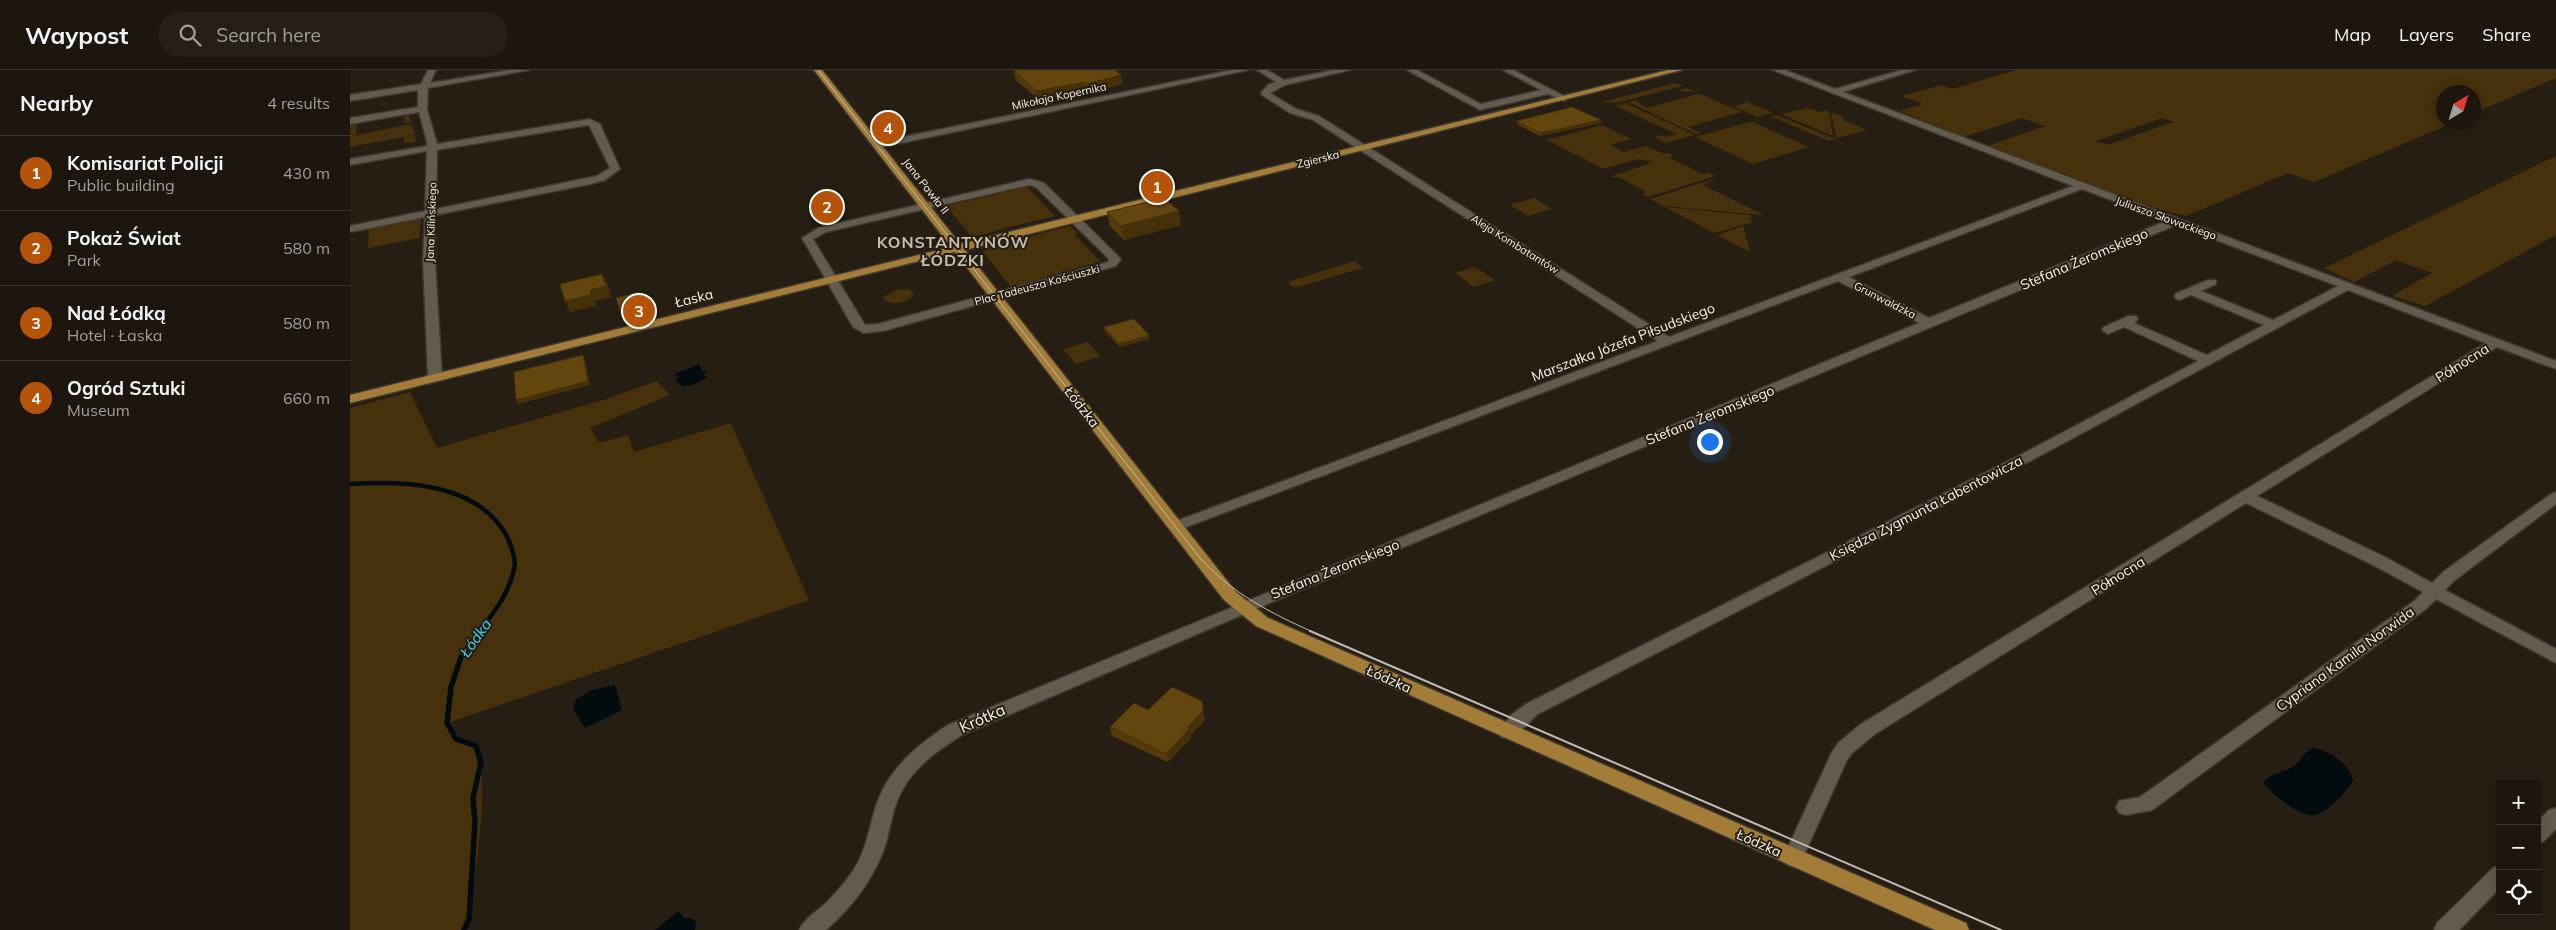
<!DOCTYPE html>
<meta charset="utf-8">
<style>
body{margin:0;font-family:Mulish,sans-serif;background:#251f17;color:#f1f3f6}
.controls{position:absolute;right:15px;bottom:15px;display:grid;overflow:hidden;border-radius:0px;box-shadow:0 2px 12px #0003}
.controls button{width:45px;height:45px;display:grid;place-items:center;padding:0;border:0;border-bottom:1px solid #3a352e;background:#1c160e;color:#f1f3f6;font:25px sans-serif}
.compass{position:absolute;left:2086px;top:15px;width:45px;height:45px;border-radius:50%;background:#1c160e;box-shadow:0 2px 12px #0003;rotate:38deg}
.you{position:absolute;left:1359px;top:371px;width:18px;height:18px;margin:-12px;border:4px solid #fff;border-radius:50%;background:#1a73e8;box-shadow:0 0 0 8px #1a73e833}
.badge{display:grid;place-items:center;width:32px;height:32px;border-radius:50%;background:#b45309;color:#fff;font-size:16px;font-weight:700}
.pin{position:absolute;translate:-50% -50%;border:2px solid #fff;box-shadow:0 1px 5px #0006}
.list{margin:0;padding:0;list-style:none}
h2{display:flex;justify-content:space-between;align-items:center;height:65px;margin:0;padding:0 20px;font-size:21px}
h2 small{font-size:16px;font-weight:400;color:#a09f9e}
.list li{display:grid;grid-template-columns:32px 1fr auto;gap:15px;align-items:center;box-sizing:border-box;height:75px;padding:0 20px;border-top:1px solid #3a352e}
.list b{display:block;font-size:19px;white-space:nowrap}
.list p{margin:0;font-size:16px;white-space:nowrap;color:#a09f9e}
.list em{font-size:16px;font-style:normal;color:#a09f9e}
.icon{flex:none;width:28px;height:28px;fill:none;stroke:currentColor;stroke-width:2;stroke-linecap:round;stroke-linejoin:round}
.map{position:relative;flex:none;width:2206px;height:860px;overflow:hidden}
header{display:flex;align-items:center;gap:30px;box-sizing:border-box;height:70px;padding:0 25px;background:#1c160e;border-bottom:1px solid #3a352e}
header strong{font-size:24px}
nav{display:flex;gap:28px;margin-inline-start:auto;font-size:18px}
.search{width:350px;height:45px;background:#251f17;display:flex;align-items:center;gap:12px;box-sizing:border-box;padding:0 18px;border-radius:28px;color:#a09f9e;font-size:19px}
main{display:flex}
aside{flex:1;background:#1c160e}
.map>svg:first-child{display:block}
.green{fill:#47310c;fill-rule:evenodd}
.water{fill:#020c0f}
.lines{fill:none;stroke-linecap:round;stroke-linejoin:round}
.stream-far1{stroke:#020c0f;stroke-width:4.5}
.stream{stroke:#020c0f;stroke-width:5.5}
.minor-casing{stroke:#3d3730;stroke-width:3}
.major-casing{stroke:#3d3730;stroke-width:3}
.minor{fill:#635b4e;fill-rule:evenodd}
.major{fill:#a37d37;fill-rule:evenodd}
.tram-far1{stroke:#c1bcb3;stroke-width:1}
.tram{stroke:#c1bcb3;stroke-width:2}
.wall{fill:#553b0c}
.shaded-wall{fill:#45300a}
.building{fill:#63450e;stroke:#45300a}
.labels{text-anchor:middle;stroke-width:4;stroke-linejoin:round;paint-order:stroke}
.far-street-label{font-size:11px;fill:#f7f2ea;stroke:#261e13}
.street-label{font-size:14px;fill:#f7f2ea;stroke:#261e13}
.water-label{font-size:15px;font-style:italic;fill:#41d4f7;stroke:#261e13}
.far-district-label{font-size:16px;font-weight:bold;letter-spacing:1px;fill:#c7bdaf;stroke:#261e13}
.near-street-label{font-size:16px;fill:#f7f2ea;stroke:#261e13}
</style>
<header>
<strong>Waypost</strong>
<div class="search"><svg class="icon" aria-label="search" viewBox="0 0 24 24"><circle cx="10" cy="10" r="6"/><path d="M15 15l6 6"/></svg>Search here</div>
<nav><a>Map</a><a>Layers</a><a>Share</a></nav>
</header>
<main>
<aside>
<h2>Nearby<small>4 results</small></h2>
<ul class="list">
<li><span class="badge">1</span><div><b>Komisariat Policji</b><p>Public building</p></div><em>430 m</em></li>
<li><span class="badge">2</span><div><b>Pokaż Świat</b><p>Park</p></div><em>580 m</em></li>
<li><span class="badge">3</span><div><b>Nad Łódką</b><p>Hotel · Łaska</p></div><em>580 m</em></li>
<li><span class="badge">4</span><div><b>Ogród Sztuki</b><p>Museum</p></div><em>660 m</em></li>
</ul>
</aside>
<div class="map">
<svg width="2206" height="860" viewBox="0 0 2206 860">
<rect width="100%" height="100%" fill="#261e13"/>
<path class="green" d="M1666,0H2206V8L2124,43V22H2094V52L2102,53L1964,112L1938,103L1836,146L1808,139L1638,76L1695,56L1672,48L1614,67L1550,41L1573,34L1552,26L1591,15L1602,19ZM1812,48L1823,52L1758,75L1746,71Z
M1326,13L1333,16L1265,33L1252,32Z
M1336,18L1392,42L1338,57L1351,63L1346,64L1278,32L1285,30L1297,38L1349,24C1342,20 1336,23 1329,20Z
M1397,32L1423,43L1408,47L1384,37Z
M1275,33L1343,64L1344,65L1316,73L1304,67L1311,65L1316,67L1327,64L1265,36Z
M1458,38L1469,42L1477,40L1480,47L1482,48L1481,42L1495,48L1491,49L1517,60L1488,68L1486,67L1482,48L1480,49L1483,66L1431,44Z
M55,44L7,52L6,65L61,54L65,64L55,67L65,65L66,72L54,73V67L0,77V51L58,44L61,52L54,53Z
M1429,45V46L1485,69L1479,71L1420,46Z
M1400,52H1402L1459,77L1403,94L1345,67Z
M1252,55L1281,69L1260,75L1274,82L1296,76L1314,84L1320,83L1323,84L1320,88L1355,105L1357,102L1366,106L1298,127L1292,124L1297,122L1268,107H1260L1303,92L1288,89L1253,99L1197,70Z
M2206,86V165L2075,236L2042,226L2082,203L2046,190L2004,212L1974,198Z
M1367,108L1353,115L1412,144L1417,143L1411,145L1313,136L1300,129Z
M677,117L705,146L622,167L596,136Z
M1184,128L1202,139L1178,146L1160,135Z
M1315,137L1399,145L1404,147L1399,149L1403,152L1364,163Z
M68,149L71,150L69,168L18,178L19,157Z
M720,156L727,163L725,165L750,191L755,190L661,217L633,182L637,178Z
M1393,156L1400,180L1398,181L1367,165Z
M1005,191L1013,198L944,218L937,212Z
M1125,197L1145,210L1124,217L1105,203Z
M558,219L564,223C560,234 543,235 534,230L533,227L546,220Z
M738,272L750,286L726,294L713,279Z
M307,311L320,325L240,358L249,373L278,365L284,382L381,353L459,530L97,653L106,669L126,676C141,722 124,800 119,849L115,860H0V338L60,322L87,378L256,329Z"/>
<path class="water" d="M349,294L352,301L357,302L354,305L357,307C350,312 340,317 332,316L325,309L329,306L323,305Z
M265,615L272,640L235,658L223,639L226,629L242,620Z
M1963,678C1978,679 2001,695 2003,711C1995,722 1979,742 1965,745C1951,749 1921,723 1913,713C1919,704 1932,703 1942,697C1950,692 1954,682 1963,678Z
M328,841L335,849L339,848L346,851L345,860H305Z"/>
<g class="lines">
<path class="stream-far1" d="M0,414C53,411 124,412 155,463C160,472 167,489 164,499C159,524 144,542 129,562"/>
<path class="stream" d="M114,860L119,849L125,752L123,728L131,692L126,676L106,669L97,653L101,617L111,587L130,561"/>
<g class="minor-casing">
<path id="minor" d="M78,0H86L80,13L160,0H179L78,18L77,39L87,74L240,49L250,54L270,99L255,110L241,114L85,145V190L92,308L85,312L78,308L73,190L75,147L0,162V156L75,141L77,81L0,95V89L77,76V72L69,42L0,54V48L68,37V20L0,31V25L71,14ZM239,55L260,98L247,106L86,139L87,80Z
M882,0H898L528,78L523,75L528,72Z
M907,0H917L934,10L984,0H1000L935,15L920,23L946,39L969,46L1319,267L1723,116L1423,0H1435L1485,19L1552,0H1565L1493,22L2206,291V299L2147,277L1907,426L2035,487L2082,513L2093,502L2201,424L2206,422V434L2105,510L2095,520L2206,579V593L2086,529L2076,539L1802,740L1776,745L1769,743L1766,737L1769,731L1790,727L2064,531L2073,522L2023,495L1896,433L1525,664L1502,683L1497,690L1450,794L1443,797L1436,794L1433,788L1482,682L1488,673L1511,654L2136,273L1998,220L1684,389L1188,644C1177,653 1166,672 1151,667L1149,662L1161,645L1176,634L1674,383L1848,291L1774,257L1758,264L1752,260L1754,257L1778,246H1786L1788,249L1784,253L1857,285L1914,255L1841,225L1829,230L1825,228V224L1858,210H1866V214L1851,221L1923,250L1988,216L1826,155L922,532L612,665C590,679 566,695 553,719C543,735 541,755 536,773C525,808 503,836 476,860H449C454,849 466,842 476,833C486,823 495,812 503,801C516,781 519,758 526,736C538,699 567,675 598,655L1569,253L1488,211L831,459H821L818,456L821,453L1308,271L963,50L940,43L912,25L911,23L918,15L926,12ZM1732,119L1816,151L1579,248L1499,207Z
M1057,0H1067L1131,34L1191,20L1153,0H1163L1218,28L1214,31L1198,24L1130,40Z
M679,109L694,113L769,187L771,189L766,196L533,261L514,263L503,257L452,168L468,158ZM679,115L686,117L759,189L758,192L528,254L515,255L463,169L476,162Z
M2206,738V759L2194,771L2187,773V752L2199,740Z
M2150,795V818L2109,860H2084L2087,853L2143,798Z"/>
</g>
<g class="major-casing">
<path id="major" d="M464,0H472L610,174L1318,0H1332L615,180L886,522L918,548L1616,853L1619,860H1585L906,556L874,530L605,182L0,333V325L601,177Z"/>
</g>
<use href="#minor" class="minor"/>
<use href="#major" class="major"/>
<path class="tram-far1" d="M468,0L850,488C882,523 920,543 963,562"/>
<path class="tram" d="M960,561L1651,860"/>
</g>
<path class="wall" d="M664,1L771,5L772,14L739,23L737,21L689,30L666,10Z
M1167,51L1251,53L1190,66L1167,54Z
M829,141L831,155L774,170L760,156L757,142Z
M754,257L799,265V269L770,277L755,261Z
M852,631L855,650L840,665L841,668L818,692L762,666L760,657L798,640Z"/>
<path class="shaded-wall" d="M771,5L772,14L739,23L737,14Z
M735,12L737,21L689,30L687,21Z
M1251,50V53L1190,66V63Z
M829,141L831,155L774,170L771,156Z
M252,204L258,215L262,227L245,231L246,236L220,242L215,231L240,220Z
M289,222L292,230L297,246L274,252L271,244Z
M799,265V269L770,277L769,274Z
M233,285L235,289L240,315L169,334L166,330Z
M852,631L855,650L840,665L841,668L818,692L816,684L837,658Z"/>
<path class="building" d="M669,0H765L771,5L737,14L735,12L687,21L664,1Z
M1222,37L1251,50L1190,63L1167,51Z
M814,128L829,141L771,156L757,142Z
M252,204L256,216L240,220L241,225L215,231L210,214Z
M289,222L294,239L271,244L266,228Z
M784,249L799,265L769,274L754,257Z
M233,285L238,311L166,330L164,302Z
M822,617L852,631L853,641L837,658L839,659L816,684L760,657L784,633L798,640Z"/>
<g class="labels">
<g class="far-street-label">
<text transform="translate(709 26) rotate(-12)" y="4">Mikołaja Kopernika</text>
<text transform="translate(968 89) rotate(-14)" y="4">Zgierska</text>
<text transform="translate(576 116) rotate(52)" y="4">Jana Pawła II</text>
<text transform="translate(1816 148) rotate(20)" y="4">Juliusza Słowackiego</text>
<text transform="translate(81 152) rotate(-88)" y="4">Jana Kilińskiego</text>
<text transform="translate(1165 174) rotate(32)" y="4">Aleja Kombatantów</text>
<text transform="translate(687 215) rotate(-15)" y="4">Plac Tadeusza Kościuszki</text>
<text transform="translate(1535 230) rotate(27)" y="4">Grunwaldzka</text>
</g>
<g class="street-label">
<text transform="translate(1734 189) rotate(-23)" y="5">Stefana Żeromskiego</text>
<text transform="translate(344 228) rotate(-14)" y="5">Łaska</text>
<text transform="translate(1273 272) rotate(-21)" y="5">Marszałka Józefa Piłsudskiego</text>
<text transform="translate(2112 293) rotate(-32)" y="5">Północna</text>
<text transform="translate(732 337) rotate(52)" y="5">Łódzka</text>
<text transform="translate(1360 345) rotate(-22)" y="5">Stefana Żeromskiego</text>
<text transform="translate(1576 438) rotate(-27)" y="5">Księdza Zygmunta Łabentowicza</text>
<text transform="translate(985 499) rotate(-22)" y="5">Stefana Żeromskiego</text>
<text transform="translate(1768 506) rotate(-32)" y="5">Północna</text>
<text transform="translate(1995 589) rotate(-36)" y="5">Cypriana Kamila Norwida</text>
<text transform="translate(1039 609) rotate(24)" y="5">Łódzka</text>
<text transform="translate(1409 773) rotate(24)" y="5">Łódzka</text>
</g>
<g class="water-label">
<text transform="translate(126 568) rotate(-55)" y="5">Łódka</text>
</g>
<g class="far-district-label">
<text x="603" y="178">KONSTANTYNÓW<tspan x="603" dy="18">ŁÓDZKI</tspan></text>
</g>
<g class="near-street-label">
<text transform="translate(632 648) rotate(-24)" y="6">Krótka</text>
</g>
</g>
</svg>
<div class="controls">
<button>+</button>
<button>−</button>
<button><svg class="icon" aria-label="locate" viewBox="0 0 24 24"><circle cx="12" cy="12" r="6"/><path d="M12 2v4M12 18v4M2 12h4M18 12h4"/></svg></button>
</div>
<svg class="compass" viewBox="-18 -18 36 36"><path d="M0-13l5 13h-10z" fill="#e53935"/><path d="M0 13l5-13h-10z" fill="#a09f9e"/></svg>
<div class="you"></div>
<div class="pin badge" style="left:807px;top:117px">1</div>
<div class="pin badge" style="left:477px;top:137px">2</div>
<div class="pin badge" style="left:289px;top:241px">3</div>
<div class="pin badge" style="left:538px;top:58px">4</div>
</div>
</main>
